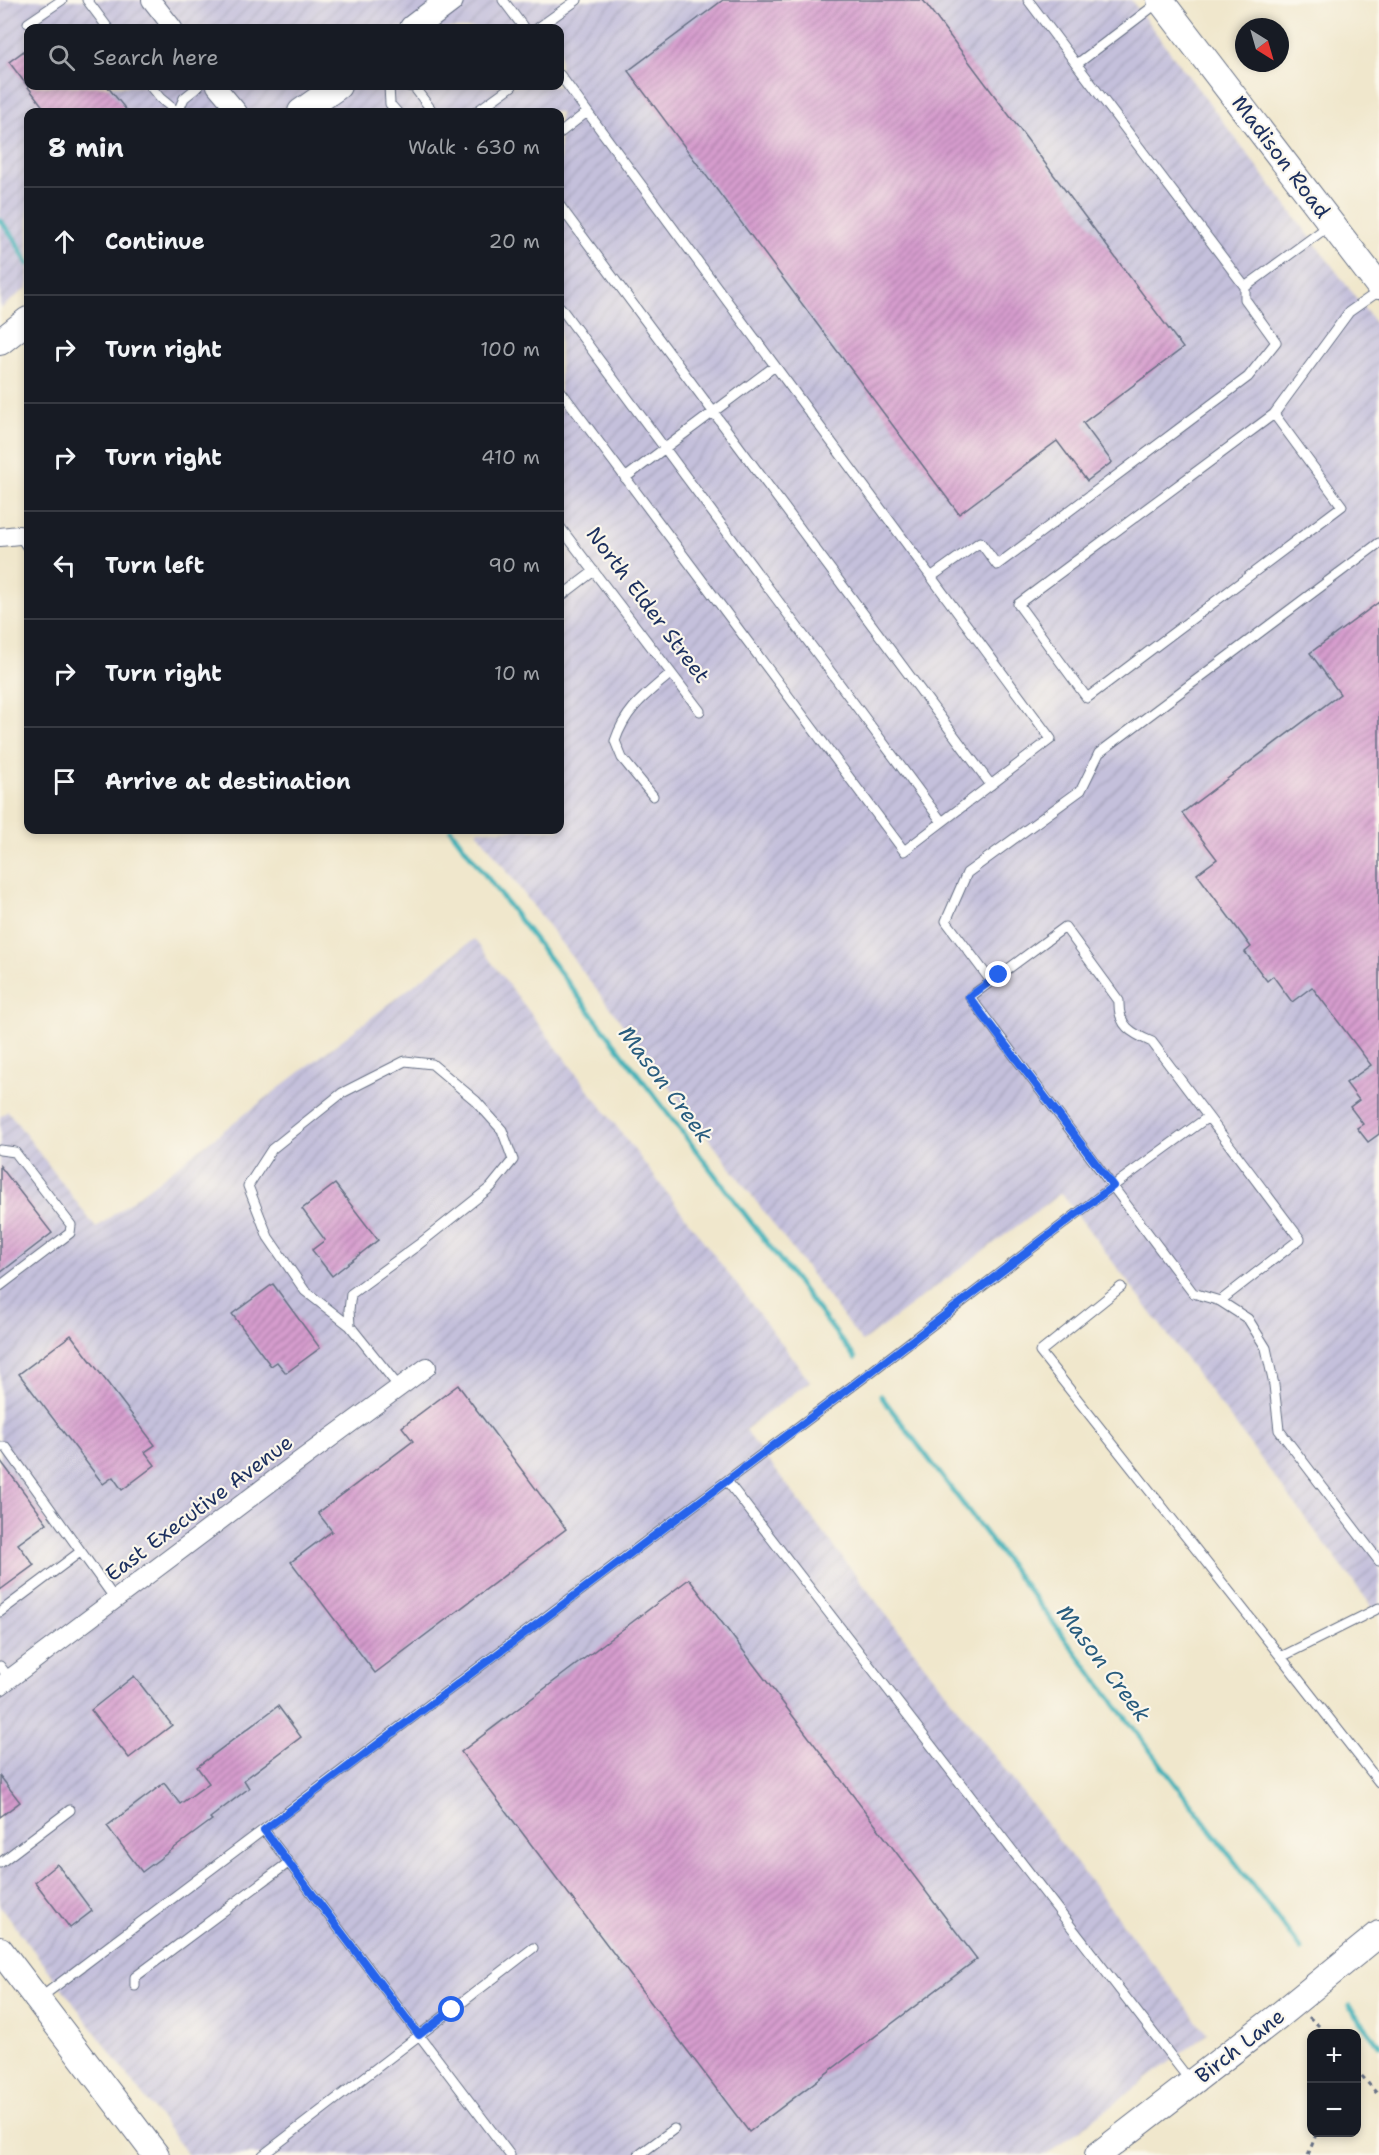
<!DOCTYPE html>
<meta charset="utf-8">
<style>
body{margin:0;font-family:"Shantell Sans",sans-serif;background:#242831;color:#f1f3f6}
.controls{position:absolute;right:18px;bottom:18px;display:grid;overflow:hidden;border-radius:12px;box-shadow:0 3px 9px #0003}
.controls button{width:54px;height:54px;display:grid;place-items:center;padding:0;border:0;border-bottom:2px solid #363941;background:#171b24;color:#f1f3f6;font:30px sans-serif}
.compass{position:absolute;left:1235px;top:18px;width:54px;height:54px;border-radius:50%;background:#171b24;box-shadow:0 3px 9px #0003;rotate:143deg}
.stop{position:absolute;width:18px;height:18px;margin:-14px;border:4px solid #2563eb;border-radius:50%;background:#fff}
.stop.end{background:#2563eb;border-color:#fff;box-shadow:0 2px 6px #0008}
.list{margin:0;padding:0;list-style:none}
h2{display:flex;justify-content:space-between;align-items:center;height:78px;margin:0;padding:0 24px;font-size:26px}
h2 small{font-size:20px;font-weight:400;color:#9ea1a6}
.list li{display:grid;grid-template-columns:39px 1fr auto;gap:18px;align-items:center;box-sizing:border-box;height:108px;padding:0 24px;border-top:2px solid #363941}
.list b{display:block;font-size:22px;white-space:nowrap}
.list em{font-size:20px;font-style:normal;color:#9ea1a6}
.icon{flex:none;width:33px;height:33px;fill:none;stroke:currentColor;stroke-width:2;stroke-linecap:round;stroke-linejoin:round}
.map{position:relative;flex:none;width:1379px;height:2155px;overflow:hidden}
.search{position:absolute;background:#171b24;box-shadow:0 3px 9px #0003;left:24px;top:24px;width:540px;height:66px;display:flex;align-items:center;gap:15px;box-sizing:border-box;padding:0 21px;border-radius:12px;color:#9ea1a6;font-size:22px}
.panel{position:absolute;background:#171b24;box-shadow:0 3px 9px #0003;left:24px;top:108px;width:540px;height:726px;border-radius:12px}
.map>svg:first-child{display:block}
.industrial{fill:url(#industrial-furrows);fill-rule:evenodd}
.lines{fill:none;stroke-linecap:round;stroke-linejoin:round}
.stream{stroke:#41b1b8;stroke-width:5}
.building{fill:url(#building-hatch)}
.lane-casing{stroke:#666f84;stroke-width:11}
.street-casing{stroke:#666f84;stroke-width:20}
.secondary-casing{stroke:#666f84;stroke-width:28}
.path{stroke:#666f84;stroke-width:3;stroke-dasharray:4.5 4.5;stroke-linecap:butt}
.lane{stroke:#fff;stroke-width:9}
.street{stroke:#fff;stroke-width:18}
.secondary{stroke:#fff;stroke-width:26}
.route{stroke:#2563eb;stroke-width:8}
.labels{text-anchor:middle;stroke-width:4.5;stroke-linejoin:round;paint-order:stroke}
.street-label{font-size:21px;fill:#1b2f5e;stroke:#fbf7ec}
.water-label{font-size:22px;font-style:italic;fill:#285c7e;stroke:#fbf7ec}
</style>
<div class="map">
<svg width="1379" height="2155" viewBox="0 0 1379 2155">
<defs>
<pattern id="industrial-furrows" width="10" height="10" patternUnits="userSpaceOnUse" patternTransform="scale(1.5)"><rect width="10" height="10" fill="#c4c0db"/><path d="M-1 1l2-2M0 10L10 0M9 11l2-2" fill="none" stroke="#a8a5be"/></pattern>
<pattern id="building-hatch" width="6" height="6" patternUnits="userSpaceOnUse" patternTransform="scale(1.5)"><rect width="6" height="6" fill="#d69ccd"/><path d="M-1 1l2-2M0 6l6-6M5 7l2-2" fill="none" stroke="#ad80aa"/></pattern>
</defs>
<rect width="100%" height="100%" fill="#fbf7ec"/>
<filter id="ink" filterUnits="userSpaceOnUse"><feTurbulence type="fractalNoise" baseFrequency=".0167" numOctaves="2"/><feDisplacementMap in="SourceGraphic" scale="12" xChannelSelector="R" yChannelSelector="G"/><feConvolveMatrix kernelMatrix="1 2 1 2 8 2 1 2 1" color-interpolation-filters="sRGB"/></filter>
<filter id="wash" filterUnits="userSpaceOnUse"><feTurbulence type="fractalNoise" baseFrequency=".008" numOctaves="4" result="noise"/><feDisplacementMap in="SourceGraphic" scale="24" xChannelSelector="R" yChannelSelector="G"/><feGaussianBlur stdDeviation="1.35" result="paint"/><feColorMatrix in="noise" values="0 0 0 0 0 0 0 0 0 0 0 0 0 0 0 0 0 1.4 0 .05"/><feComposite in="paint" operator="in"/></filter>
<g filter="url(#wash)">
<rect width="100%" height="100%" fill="#f0e7cc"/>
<path class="industrial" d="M0,0H1131L1379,328V1616L1061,1193L862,1342L476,830H560V112H28V287L0,309ZM28,28H560V86H28Z
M474,939L810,1381L745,1430L1207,2034L1046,2155H188L0,1906V1117L8,1111L96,1228Z"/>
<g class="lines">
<path class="stream" d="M0,220L15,240L28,264
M451,830L855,1358
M881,1396L1301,1949
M1349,2006L1379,2045"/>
</g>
<g id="blocks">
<path class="building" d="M723,0H923L1183,348L1083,423L1112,462L1087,481L1057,441L959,514L628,71Z
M28,48V86H107L128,112H47L9,62Z
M1379,602V1134L1368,1142L1357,1128L1363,1124L1350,1107L1359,1100L1346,1083L1371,1065L1312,987L1292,1002L1273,976L1267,981L1245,952L1251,947L1197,874L1217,859L1182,813L1340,694L1310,653Z
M0,1166L52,1233L0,1273Z
M335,1184L378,1240L332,1276L312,1250L325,1240L302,1209Z
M273,1284L320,1348L286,1373L277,1362L271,1366L232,1314Z
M71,1335L155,1445L145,1452L155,1465L122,1490L113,1477L103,1484L19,1374Z
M458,1385L566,1529L375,1673L291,1562L332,1531L318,1513L413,1441L402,1427Z
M0,1460L47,1523L18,1544L34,1565L0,1590Z
M689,1579L977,1959L749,2132L461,1752Z
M134,1676L172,1725L129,1758L91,1710Z
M278,1706L301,1737L244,1780L249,1788L210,1818L212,1820L142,1872L107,1826L164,1783L180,1804L209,1783L197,1767Z
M0,1776L20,1802L0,1817Z
M57,1864L92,1911L70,1928L35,1882Z"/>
</g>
</g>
<g filter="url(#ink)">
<use href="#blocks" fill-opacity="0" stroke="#666f84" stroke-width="1.5"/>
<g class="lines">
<g class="lane-casing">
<path id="lane" d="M87,0L108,28
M503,0L524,28
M28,23L62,0
M538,28L577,0
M1077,64L1159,2
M560,75L1051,739L904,851L560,390
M150,86L160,98L177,112
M389,86L390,104L397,112
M408,86L414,87L433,112
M178,112L184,98L199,86
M476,112L512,86
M560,133L587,112
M560,206L991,785
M1245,287L1330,225
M560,307L942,822
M1274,414L1342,506L1087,698L1018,604L1274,414L1349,312L1379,291
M625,478L775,366
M560,527L700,711
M19,535L28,548
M931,577L980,542L997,565L1248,377L1276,342L1245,299V287L1028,0
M560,597L594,571
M653,796L622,758L615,741C626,708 646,695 671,673
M991,981L946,921L967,873L1081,790L1099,753L1379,543
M0,1150L15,1152L71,1225L70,1233L0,1286
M1121,1287L1040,1352L1281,1657L1379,1608
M1220,1301L1300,1239L1152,1042C1131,1033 1118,1026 1119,1001L1065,927L970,997L1193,1293L1220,1301L1248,1319L1266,1348L1274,1385L1279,1430L1379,1561
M350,1326L305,1291L268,1237L248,1186L272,1149L342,1093L405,1061L432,1064L476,1101L502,1130L513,1160L491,1187L418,1245L351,1294L349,1310L350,1326L399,1387
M0,1447H6L115,1599
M727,1481L1191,2082
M0,1612L80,1552
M1281,1657L1379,1782
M0,1666L10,1679
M264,1830L510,2155
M0,1863L70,1810
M135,1986V1977L288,1863
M40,1998L867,1375L1113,1186L1208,1117
M263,2155L533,1948
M639,2155L674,2129"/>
</g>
<g class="street-casing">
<path id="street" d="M151,0L173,28
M216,86L238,112
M0,537L19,535
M0,1686L295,1464L427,1367"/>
</g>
<g class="secondary-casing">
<path id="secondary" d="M1160,0L1379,286
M413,28L450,0
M301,112L338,86
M0,342L28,320
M0,1950L156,2155
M1098,2155L1277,2017L1379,1934"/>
</g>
<path class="path" d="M1309,2017L1328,2034
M1356,2069L1379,2096
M1308,2155L1317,2132"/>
<use href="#lane" class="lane"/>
<use href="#street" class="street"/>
<use href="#secondary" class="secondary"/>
</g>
</g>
<g class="lines" filter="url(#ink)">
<path class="route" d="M452,2010L419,2035L264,1830L867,1375L1113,1186L969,997L999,975"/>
</g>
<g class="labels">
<g class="street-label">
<text transform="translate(1281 157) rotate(53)" y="7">Madison Road</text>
<text transform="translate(648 605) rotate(53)" y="7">North Elder Street</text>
<text transform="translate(199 1508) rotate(-37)" y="7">East Executive Avenue</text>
<text transform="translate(1240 2046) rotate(-38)" y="7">Birch Lane</text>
</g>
<g class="water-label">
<text transform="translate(666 1084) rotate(53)" y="8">Mason Creek</text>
<text transform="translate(1104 1663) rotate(53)" y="8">Mason Creek</text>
</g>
</g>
</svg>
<div class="controls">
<button>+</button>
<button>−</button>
</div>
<svg class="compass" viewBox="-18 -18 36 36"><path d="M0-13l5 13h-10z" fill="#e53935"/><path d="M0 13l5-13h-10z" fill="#9ea1a6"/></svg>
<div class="stop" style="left:452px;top:2010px"></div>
<div class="stop end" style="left:999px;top:975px"></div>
<div class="search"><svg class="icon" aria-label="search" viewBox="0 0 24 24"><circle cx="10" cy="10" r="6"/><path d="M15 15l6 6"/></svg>Search here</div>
<section class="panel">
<h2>8 min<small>Walk · 630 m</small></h2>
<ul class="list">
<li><svg class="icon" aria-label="ahead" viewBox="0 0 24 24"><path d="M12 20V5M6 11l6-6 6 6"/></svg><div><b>Continue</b></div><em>20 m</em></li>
<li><svg class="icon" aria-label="right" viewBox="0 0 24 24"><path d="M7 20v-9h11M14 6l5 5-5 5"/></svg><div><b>Turn right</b></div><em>100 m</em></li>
<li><svg class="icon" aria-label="right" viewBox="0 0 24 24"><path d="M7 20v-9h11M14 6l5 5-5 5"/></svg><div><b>Turn right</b></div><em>410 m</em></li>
<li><svg class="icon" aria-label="left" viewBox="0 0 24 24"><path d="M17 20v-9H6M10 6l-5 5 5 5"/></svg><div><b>Turn left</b></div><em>90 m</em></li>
<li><svg class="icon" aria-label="right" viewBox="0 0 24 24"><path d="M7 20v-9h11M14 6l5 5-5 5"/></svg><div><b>Turn right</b></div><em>10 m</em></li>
<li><svg class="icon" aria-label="arrive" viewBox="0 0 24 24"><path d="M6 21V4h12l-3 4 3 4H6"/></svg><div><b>Arrive at destination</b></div></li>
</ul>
</section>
</div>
